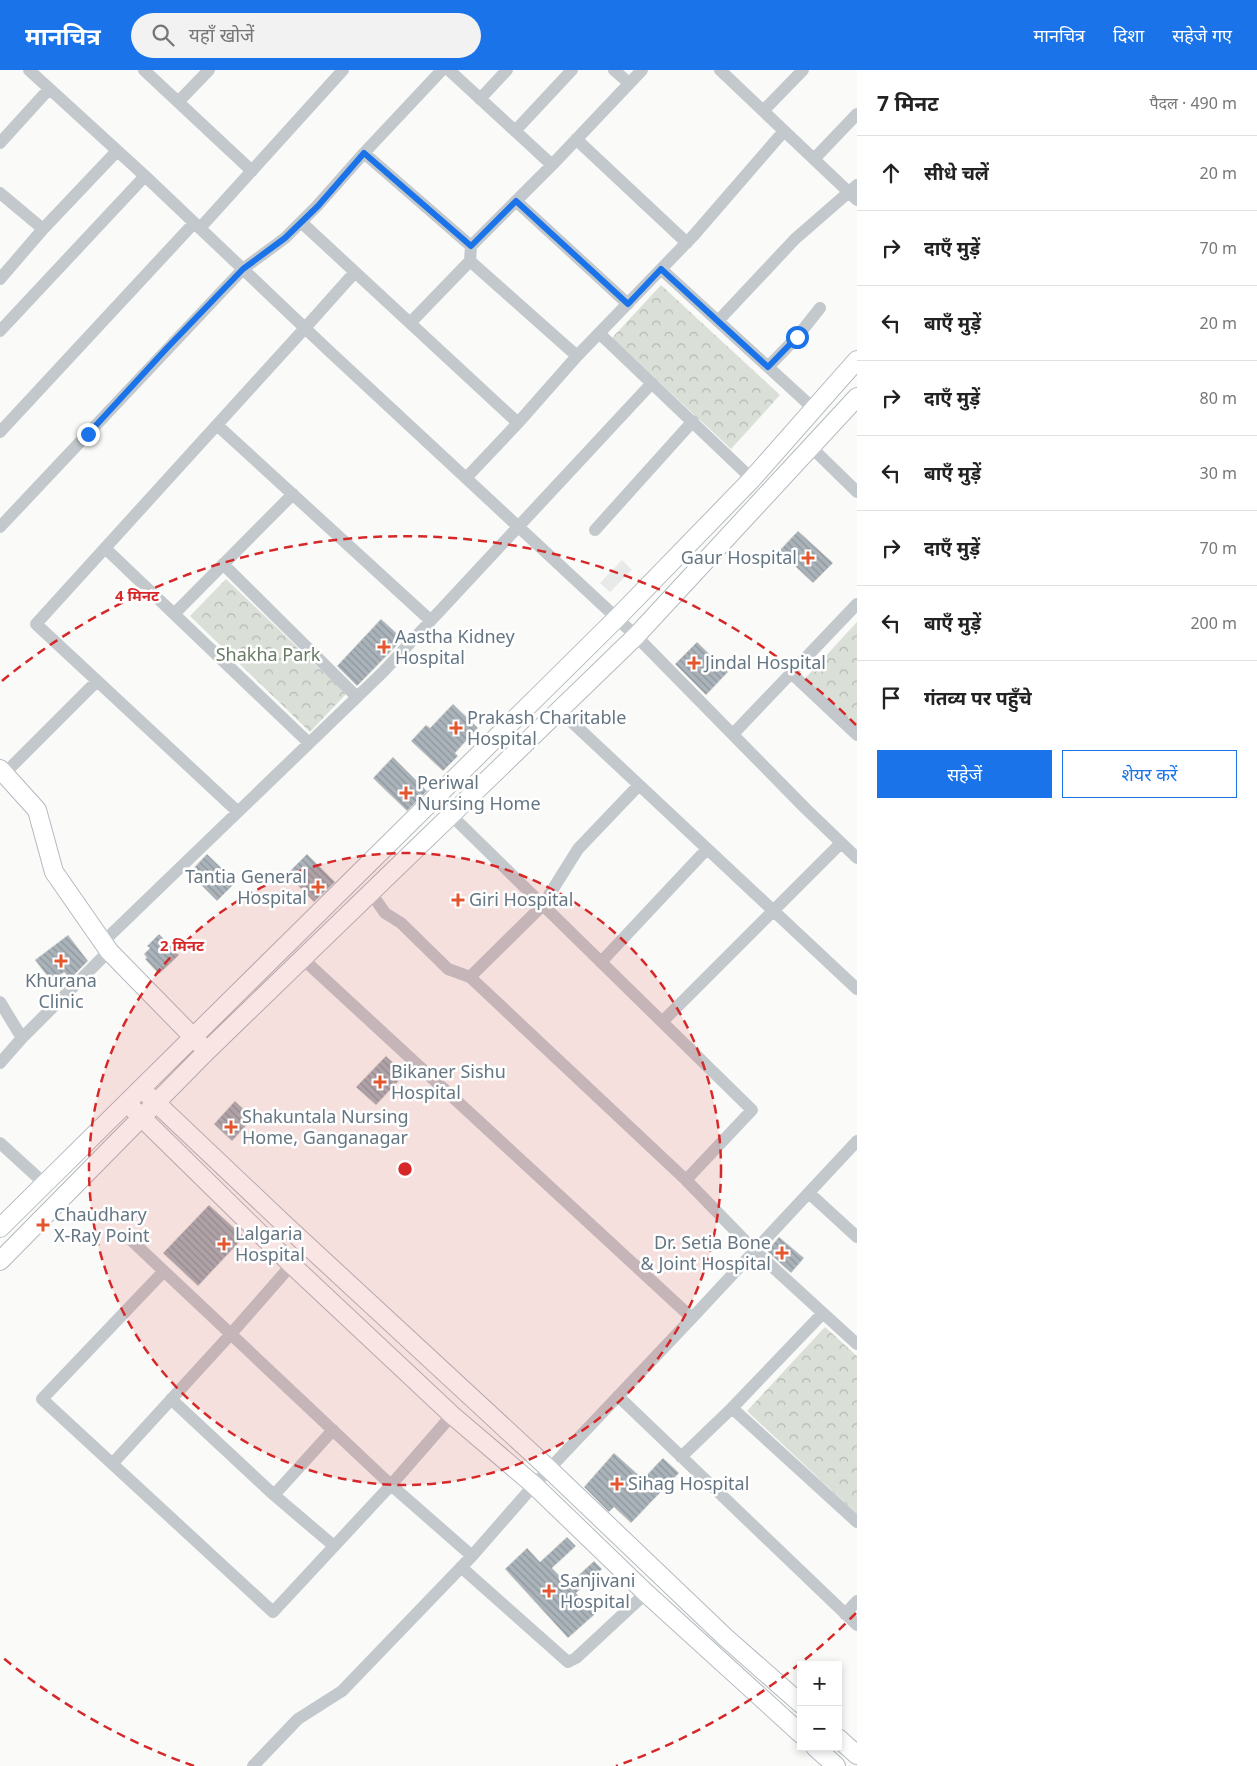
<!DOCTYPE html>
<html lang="hi">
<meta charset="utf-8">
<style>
body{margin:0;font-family:"Noto Sans","Noto Sans Devanagari",sans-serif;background:#f2f2f2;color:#222}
.controls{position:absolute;right:15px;bottom:15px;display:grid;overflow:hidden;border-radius:0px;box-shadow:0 2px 8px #0003}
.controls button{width:45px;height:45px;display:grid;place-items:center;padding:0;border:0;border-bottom:1px solid #e0e0e0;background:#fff;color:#222;font:25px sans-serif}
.stop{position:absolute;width:15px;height:15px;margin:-11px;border:4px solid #1a73e8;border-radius:50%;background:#fff}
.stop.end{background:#1a73e8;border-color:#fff;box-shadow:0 1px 5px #0008}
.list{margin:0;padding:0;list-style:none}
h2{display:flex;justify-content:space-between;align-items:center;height:65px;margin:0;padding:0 20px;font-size:21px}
h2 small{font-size:16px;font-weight:400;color:#767676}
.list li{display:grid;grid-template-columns:32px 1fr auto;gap:15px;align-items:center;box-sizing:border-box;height:75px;padding:0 20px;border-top:1px solid #e0e0e0}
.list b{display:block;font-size:19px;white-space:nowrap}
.list em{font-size:16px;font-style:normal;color:#767676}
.actions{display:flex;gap:10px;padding:15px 20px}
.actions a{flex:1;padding:11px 0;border:1px solid #1a73e8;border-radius:0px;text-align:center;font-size:18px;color:#1a73e8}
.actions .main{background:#1a73e8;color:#fff}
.icon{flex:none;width:28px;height:28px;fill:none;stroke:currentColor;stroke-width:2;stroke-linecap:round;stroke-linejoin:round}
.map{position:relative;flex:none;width:857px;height:1696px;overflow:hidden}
header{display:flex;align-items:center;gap:30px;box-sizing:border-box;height:70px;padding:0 25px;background:#1a73e8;color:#fff}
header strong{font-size:24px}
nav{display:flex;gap:28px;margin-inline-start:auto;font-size:18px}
.search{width:350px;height:45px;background:#f2f2f2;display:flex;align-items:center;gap:12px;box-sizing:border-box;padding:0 18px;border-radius:28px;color:#767676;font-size:19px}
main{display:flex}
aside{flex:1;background:#fff}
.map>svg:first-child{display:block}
.built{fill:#e8e9e9}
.park{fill:url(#park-crowns)}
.building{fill:url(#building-back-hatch);stroke:#dcdcda}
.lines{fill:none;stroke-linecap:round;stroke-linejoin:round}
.secondary-casing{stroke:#b3babf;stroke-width:20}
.street{stroke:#c3c8cc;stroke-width:12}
.secondary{stroke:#fff;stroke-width:18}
.route{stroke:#1a73e8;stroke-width:6}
.ring{fill:none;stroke:#d62828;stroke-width:2.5;stroke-dasharray:9 6}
.poi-dot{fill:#e4572e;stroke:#fff;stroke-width:2}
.labels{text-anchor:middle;stroke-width:5;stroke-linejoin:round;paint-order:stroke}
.poi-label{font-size:18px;fill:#657683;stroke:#fff;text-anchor:start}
.park-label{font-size:18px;fill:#687a64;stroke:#fff}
.centre{fill:#d62828;stroke:#fff;stroke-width:2.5}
.ring-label{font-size:15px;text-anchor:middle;font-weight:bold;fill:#d62828;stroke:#fff;stroke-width:5;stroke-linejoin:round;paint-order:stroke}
</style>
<header>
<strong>मानचित्र</strong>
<div class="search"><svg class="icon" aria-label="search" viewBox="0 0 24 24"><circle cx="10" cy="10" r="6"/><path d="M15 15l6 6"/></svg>यहाँ खोजें</div>
<nav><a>मानचित्र</a><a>दिशा</a><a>सहेजे गए</a></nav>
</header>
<main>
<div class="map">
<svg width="857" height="1696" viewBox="0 0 857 1696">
<defs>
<pattern id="park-crowns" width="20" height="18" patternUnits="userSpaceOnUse" patternTransform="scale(1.25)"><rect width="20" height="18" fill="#dadfd7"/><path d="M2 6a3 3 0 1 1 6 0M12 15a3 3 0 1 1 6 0" fill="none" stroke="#b4b9b4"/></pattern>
<pattern id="building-back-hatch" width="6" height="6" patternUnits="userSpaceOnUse" patternTransform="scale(1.25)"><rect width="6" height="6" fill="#aab3b9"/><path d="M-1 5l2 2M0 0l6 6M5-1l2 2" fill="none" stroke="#8e969c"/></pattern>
</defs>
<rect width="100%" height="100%" fill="#fafaf8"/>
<path class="built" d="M622,490L632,500L610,522L600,513Z"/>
<path class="park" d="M661,215L780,325L731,379L612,268Z
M226,509L346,624L310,662L190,546Z
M857,552V668L799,615Z
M825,1257L857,1286V1444L747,1341Z"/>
<path class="building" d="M798,461L833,493L813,513L779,481Z
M381,549L403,569L357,616L337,596Z
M697,572L728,602L706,625L675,594Z
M453,634L478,658L455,683L458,686L443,701L411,671L426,655L430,658Z
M393,687L427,721L407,741L373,708Z
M207,784L236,812L217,831L189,803Z
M307,784L335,812L314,832L287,804Z
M159,864L179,885L159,904L145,889L147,888L144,884L150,878L147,876Z
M68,865L88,891L70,909L64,902L52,912L35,890Z
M386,986L405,1004L376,1035L356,1017Z
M235,1031L253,1048L232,1071L214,1054Z
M209,1135L244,1167L198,1216L163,1183Z
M779,1167L804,1188L791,1203L767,1181Z
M614,1383L643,1409L663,1388L679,1403L631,1453L614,1437L609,1442L584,1417Z
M567,1467L576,1476L552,1498L568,1515L594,1491L602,1499L576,1523L595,1544L568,1568L505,1499L527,1478L540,1492Z"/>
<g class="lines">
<g class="secondary-casing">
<path id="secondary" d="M0,699L37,740L54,802L109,881L200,974
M149,1026L283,1153L549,1399L725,1567L801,1634
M133,1039L292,1195L452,1345L534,1415L646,1523L801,1664
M0,1158L617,548L752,409L857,290
M0,1191L207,981L636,566L857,327
M838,1668L857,1685
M815,1677L836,1696"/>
</g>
<path class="street" d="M29,0L145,106L327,279L636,566L804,737L857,788
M144,0L252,101
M449,0L552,95L642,0
M614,0L629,13
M720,0L857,130
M480,29L507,0
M179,31L209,0
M763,41L803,0
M515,61L572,0
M576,69L687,173
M0,73L49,19
M364,83L471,176L470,191L577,286L694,165L784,61
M814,89L857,44
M0,123L43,159L0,209
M516,131L628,234
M301,152L518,353L466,408
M200,158L343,0
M43,159L117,81
M471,176L552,95
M661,199L814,339
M718,251L795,169L857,115
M410,253L470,191
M0,261L145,106
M599,263L752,409
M768,297L797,267L820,238
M518,353L577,286
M217,355L430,550
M0,362L194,153
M811,377L857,422
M0,457L243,199L285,168L317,136L364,83L442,0
M595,460L693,351
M105,478L309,673
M223,494L357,627
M174,544L293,424
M791,603L857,665
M559,640L857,919
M733,664L857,534
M4,704L97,611
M639,715L578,779L543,835L470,907L686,1110L755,1181L857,1274
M238,742L36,554L305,258L355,202
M451,745L752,1040L686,1110
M371,823L385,843L401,853L448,899L470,907
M103,872L383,602L652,313
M303,889L692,1248
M601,892L707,779
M0,932L22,968L0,993
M662,952L841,773
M22,968L109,881
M0,1073L45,1114
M809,1123L857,1167
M132,1171L391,1415L472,1486
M163,1202L42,1329L273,1542L391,1415L452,1345
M618,1326L857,1555
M171,1329L274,1425L334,1476
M732,1338L857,1452
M681,1387L732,1338L823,1243
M113,1393L230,1265L308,1176
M274,1425L333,1360
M461,1497L568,1592L576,1588L646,1523
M845,1544L857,1531
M253,1696L298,1649L342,1621L472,1486L534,1415L692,1248L857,1071"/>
<use href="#secondary" class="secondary"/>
</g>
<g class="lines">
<path class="route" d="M88,364L167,278L243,199L285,168L318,136L364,83L471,176L516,131L628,234L661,199L768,297L797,267"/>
</g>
<circle cx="405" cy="1099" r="316" fill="#d62828" fill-opacity=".12"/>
<g class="ring">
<circle cx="405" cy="1099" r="316"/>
<path d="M856 1543A633 633 0 0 1 616 1696M194 1696A633 633 0 0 1 2 1587M2 611A633 633 0 0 1 856 655"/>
</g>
<g class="poi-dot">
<path d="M805.5 480.5h5v5h5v5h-5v5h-5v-5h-5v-5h5z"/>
<path d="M381.5 569.5h5v5h5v5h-5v5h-5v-5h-5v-5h5z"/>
<path d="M691.5 585.5h5v5h5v5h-5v5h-5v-5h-5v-5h5z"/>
<path d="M453.5 650.5h5v5h5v5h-5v5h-5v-5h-5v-5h5z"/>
<path d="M403.5 715.5h5v5h5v5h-5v5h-5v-5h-5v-5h5z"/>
<path d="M315.5 809.5h5v5h5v5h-5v5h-5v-5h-5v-5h5z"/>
<path d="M455.5 822.5h5v5h5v5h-5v5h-5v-5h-5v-5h5z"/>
<path d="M58.5 883.5h5v5h5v5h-5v5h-5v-5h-5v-5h5z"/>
<path d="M377.5 1004.5h5v5h5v5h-5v5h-5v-5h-5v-5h5z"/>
<path d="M228.5 1049.5h5v5h5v5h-5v5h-5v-5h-5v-5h5z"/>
<path d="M40.5 1147.5h5v5h5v5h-5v5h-5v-5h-5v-5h5z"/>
<path d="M221.5 1166.5h5v5h5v5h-5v5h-5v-5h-5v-5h5z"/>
<path d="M779.5 1175.5h5v5h5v5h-5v5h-5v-5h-5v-5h5z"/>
<path d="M614.5 1406.5h5v5h5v5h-5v5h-5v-5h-5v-5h5z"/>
<path d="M546.5 1513.5h5v5h5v5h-5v5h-5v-5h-5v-5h5z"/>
</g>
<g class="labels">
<g class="poi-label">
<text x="797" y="494" text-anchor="end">Gaur Hospital</text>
<text x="395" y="573">Aastha Kidney<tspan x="395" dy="21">Hospital</tspan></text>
<text x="705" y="599">Jindal Hospital</text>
<text x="467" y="654">Prakash Charitable<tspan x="467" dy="21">Hospital</tspan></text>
<text x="417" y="719">Periwal<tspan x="417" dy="21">Nursing Home</tspan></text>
<text x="307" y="813" text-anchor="end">Tantia General<tspan x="307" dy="21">Hospital</tspan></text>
<text x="469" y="836">Giri Hospital</text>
<text x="61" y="917" text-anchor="middle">Khurana<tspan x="61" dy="21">Clinic</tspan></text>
<text x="391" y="1008">Bikaner Sishu<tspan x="391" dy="21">Hospital</tspan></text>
<text x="242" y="1053">Shakuntala Nursing<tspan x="242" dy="21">Home, Ganganagar</tspan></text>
<text x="54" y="1151">Chaudhary<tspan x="54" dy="21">X-Ray Point</tspan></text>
<text x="235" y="1170">Lalgaria<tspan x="235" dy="21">Hospital</tspan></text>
<text x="771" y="1179" text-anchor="end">Dr. Setia Bone<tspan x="771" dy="21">&amp; Joint Hospital</tspan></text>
<text x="628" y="1420">Sihag Hospital</text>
<text x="560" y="1517">Sanjivani<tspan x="560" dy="21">Hospital</tspan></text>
</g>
<g class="park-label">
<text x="268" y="591">Shakha Park</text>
</g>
</g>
<circle cx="405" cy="1099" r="8" class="centre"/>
<g class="ring-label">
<text x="137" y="531">4 मिनट</text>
<text x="182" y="881">2 मिनट</text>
</g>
</svg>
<div class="controls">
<button>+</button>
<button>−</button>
</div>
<div class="stop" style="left:797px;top:267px"></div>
<div class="stop end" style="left:88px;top:364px"></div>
</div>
<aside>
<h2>7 मिनट<small>पैदल · 490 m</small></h2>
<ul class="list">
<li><svg class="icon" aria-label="ahead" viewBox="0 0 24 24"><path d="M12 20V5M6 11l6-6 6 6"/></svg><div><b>सीधे चलें</b></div><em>20 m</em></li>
<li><svg class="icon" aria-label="right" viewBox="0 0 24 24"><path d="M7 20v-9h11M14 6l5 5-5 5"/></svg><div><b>दाएँ मुड़ें</b></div><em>70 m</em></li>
<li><svg class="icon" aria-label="left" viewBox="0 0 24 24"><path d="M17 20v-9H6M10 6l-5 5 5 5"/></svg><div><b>बाएँ मुड़ें</b></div><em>20 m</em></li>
<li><svg class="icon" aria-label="right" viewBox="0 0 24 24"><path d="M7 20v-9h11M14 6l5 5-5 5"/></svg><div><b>दाएँ मुड़ें</b></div><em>80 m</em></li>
<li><svg class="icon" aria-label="left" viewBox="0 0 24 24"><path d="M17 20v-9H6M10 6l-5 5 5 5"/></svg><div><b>बाएँ मुड़ें</b></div><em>30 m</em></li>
<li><svg class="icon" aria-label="right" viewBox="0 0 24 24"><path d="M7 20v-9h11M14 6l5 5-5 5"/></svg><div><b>दाएँ मुड़ें</b></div><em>70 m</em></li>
<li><svg class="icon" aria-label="left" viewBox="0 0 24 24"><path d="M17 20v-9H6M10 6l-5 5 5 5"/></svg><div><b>बाएँ मुड़ें</b></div><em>200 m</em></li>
<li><svg class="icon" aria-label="arrive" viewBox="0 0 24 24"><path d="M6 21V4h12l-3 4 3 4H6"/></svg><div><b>गंतव्य पर पहुँचे</b></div></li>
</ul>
<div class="actions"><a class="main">सहेजें</a><a>शेयर करें</a></div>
</aside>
</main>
